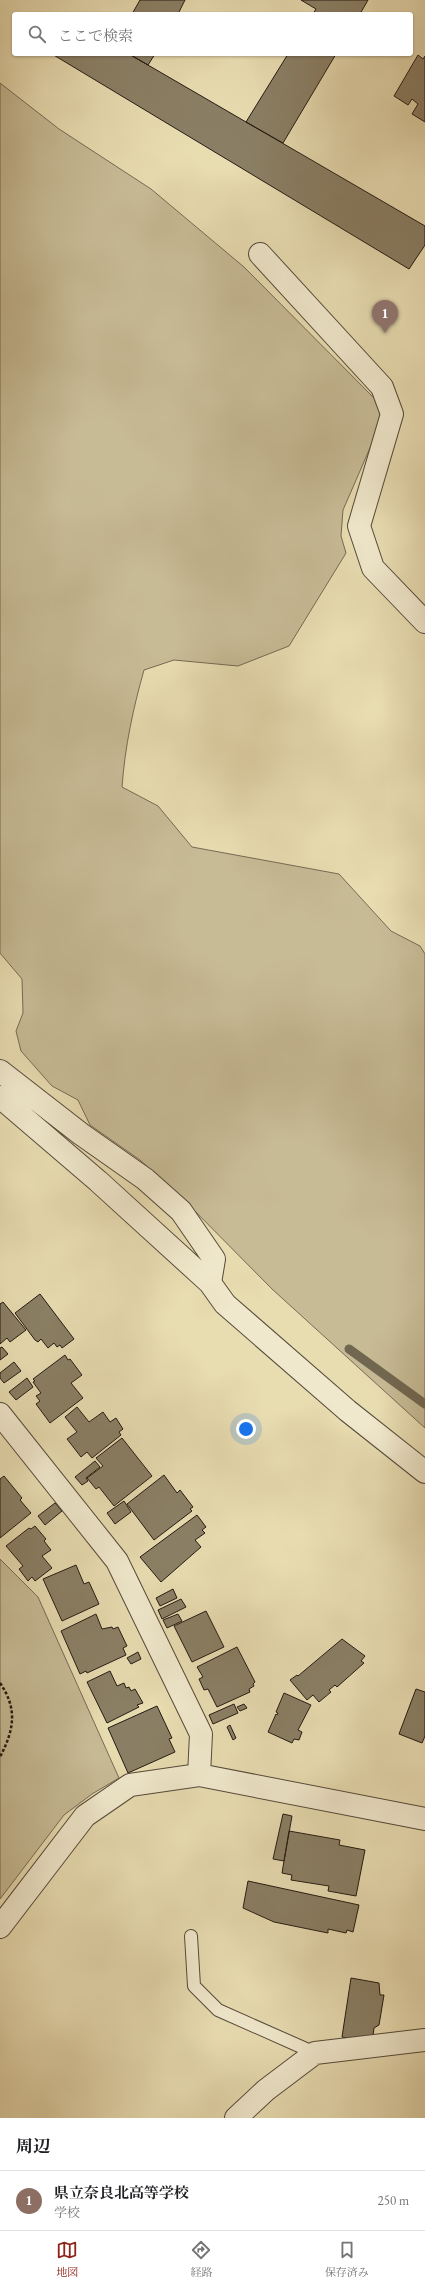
<!DOCTYPE html>
<html lang="ja">
<meta charset="utf-8">
<style>
body{margin:0;font-family:"EB Garamond","Noto Serif JP",serif;background:#f2f2f2;color:#202124}
.you{position:absolute;left:246px;top:1429px;width:14px;height:14px;margin:-10px;border:3px solid #fff;border-radius:50%;background:#1a73e8;box-shadow:0 0 0 6px #1a73e833}
.badge{display:grid;place-items:center;width:26px;height:26px;border-radius:50%;background:#8f2418;color:#fff;font-size:13px;font-weight:700}
.pin{position:absolute;translate:-50% -33px;filter:drop-shadow(0 1px 2px #0008)}
.pin::after{content:'';position:absolute;top:21px;width:14px;height:12px;background:inherit;clip-path:polygon(0 0,100% 0,50% 100%)}
.list{margin:0;padding:0;list-style:none}
h2{display:flex;justify-content:space-between;align-items:center;height:52px;margin:0;padding:0 16px;font-size:17px}
h2 small{font-size:13px;font-weight:400;color:#757577}
.list li{display:grid;grid-template-columns:26px 1fr auto;gap:12px;align-items:center;box-sizing:border-box;height:60px;padding:0 16px;border-top:1px solid #e0e0e0}
.list b{display:block;font-size:15px;white-space:nowrap}
.list p{margin:0;font-size:13px;white-space:nowrap;color:#757577}
.list em{font-size:13px;font-style:normal;color:#757577}
.icon{flex:none;width:22px;height:22px;fill:none;stroke:currentColor;stroke-width:2;stroke-linecap:round;stroke-linejoin:round}
.map{position:relative;flex:none;width:425px;height:2118px;overflow:hidden}
.search{position:absolute;background:#fff;box-shadow:0 1px 3px #0004;left:12px;right:12px;top:12px;height:44px;display:flex;align-items:center;gap:10px;box-sizing:border-box;padding:0 14px;border-radius:4px;color:#757577;font-size:15px}
.sheet{height:112px;background:#fff}
nav{display:flex;justify-content:space-around;align-items:center;box-sizing:border-box;height:56px;border-top:1px solid #e0e0e0;background:#fff;font-size:11px;color:#757577}
nav a{display:grid;justify-items:center;gap:2px}
nav .on{color:#8f2418}
.map>svg:first-child{display:block}
.green{fill:#c7bb96;stroke:#766a54}
.lines{fill:none;stroke-linecap:round;stroke-linejoin:round}
.stream{stroke:#716751;stroke-width:9}
.building{fill:#8a7f65;stroke:#241a13}
.lane-casing{stroke:#554a3a;stroke-width:14}
.street-casing{stroke:#554a3a;stroke-width:24}
.path{stroke:#241a13;stroke-width:2.5;stroke-dasharray:3 2;stroke-linecap:butt}
.lane{stroke:#f0e8cc;stroke-width:12}
.street{stroke:#f0e8cc;stroke-width:22}
</style>
<div class="map">
<svg width="425" height="2118" viewBox="0 0 425 2118">
<rect width="100%" height="100%" fill="#e8dcb1"/>
<filter id="stains"><feTurbulence type="fractalNoise" baseFrequency=".005" numOctaves="4"/><feColorMatrix values="0 0 0 0 .2 0 0 0 0 .09 0 0 0 0 .02 0 0 0 .5 -.17"/></filter>
<radialGradient id="worn" r=".72"><stop offset=".6" stop-color="#630" stop-opacity="0"/><stop offset="1" stop-color="#630" stop-opacity=".3"/></radialGradient>
<path class="green" d="M0,83L59,129L151,189L244,267L375,399L383,418L343,510L341,536L346,553L289,646L238,666L174,660L144,670C133,709 125,746 122,787L158,806L192,847L339,874L391,931L420,946L425,954V1428L272,1289L178,1194L140,1160L90,1125L78,1100L52,1086L21,1051L16,1031L23,1013L22,979L0,953Z
M0,1559L38,1597L119,1778L92,1794L64,1815L0,1899Z"/>
<g class="lines">
<path class="stream" d="M349,1349L425,1404"/>
</g>
<path class="building" d="M140,0H185L178,14H132Z
M301,0H368L360,14H313L316,9Z
M52,54H129L425,226V245L409,269Z
M129,54H155L148,65Z
M288,54H336L283,143L246,122Z
M418,55L423,59L425,56V122L412,114L418,104L412,99L408,105L394,96Z
M40,1294L74,1339L62,1348L60,1345L57,1347L54,1343L48,1348L41,1339L38,1342L35,1340L15,1313Z
M3,1302L26,1330L10,1342L7,1338L0,1344V1304Z
M2,1347L8,1354L0,1360V1348Z
M65,1355L68,1360L70,1359L82,1375L71,1383L83,1398L50,1423L36,1404L40,1401L36,1396L41,1393L33,1382L35,1381L33,1379Z
M14,1362L21,1371L4,1383L0,1378V1373Z
M27,1378L33,1387L16,1400L9,1392Z
M77,1407L89,1422L103,1412L110,1422L116,1418L123,1429L119,1432L121,1435L92,1458L87,1452L81,1457L67,1439L77,1432L65,1417Z
M122,1438L152,1476L114,1506L99,1487L96,1489L87,1478L103,1466L96,1458Z
M95,1461L100,1467L86,1478L88,1481L82,1485L75,1477Z
M164,1475L177,1493L180,1490L193,1507L190,1509L192,1511L154,1540L127,1504Z
M4,1476L22,1498L20,1500L31,1513L0,1538V1479Z
M124,1501L131,1512L115,1524L107,1513Z
M55,1503L62,1511L45,1525L38,1516Z
M197,1515L206,1527L202,1530L205,1533L195,1540L201,1547L161,1582L140,1557Z
M35,1526L46,1539L44,1541L51,1550L42,1556L52,1568L35,1581L32,1577L28,1581L19,1569L23,1566L6,1546L29,1528L31,1529Z
M76,1565L84,1584L89,1582L99,1604L62,1621L43,1579Z
M173,1589L177,1598L160,1606L156,1598Z
M181,1599L186,1607L162,1619L158,1610Z
M206,1611L224,1647L192,1662L174,1626Z
M96,1614L102,1629L112,1627L113,1629L118,1627L127,1646L123,1648L126,1655L87,1673L86,1671L80,1674L61,1631Z
M178,1614L182,1621L167,1628L163,1620Z
M342,1639L365,1656L361,1661L364,1663L337,1687L335,1685L329,1690L331,1692L319,1702L313,1695L307,1700L290,1680L297,1675L298,1676Z
M237,1647L255,1682L253,1684L254,1686L249,1689L250,1692L217,1707L208,1689L204,1690L199,1679L203,1677L197,1667Z
M138,1652L141,1659L131,1664L127,1658Z
M110,1671L117,1686L124,1683L126,1688L129,1687L131,1691L135,1689L143,1703L137,1705L139,1707L107,1723L87,1682Z
M416,1689L425,1692V1736L422,1743L399,1734Z
M284,1693L311,1705L298,1730L302,1732L299,1740L294,1739L292,1743L268,1732L276,1714L277,1715L278,1713L276,1712Z
M234,1704L238,1713L213,1724L209,1715Z
M244,1704L247,1708L240,1711L237,1707Z
M157,1706L172,1738L169,1739L175,1752L128,1773L108,1728Z
M230,1725L236,1738L233,1740L227,1727Z
M283,1814L292,1816L284,1861L273,1859Z
M289,1831L340,1840L339,1845L365,1850L356,1896L328,1891L329,1886L291,1880L292,1875L282,1873Z
M248,1881L359,1905L353,1932L347,1930L346,1933L328,1929V1933L274,1922L243,1908Z
M351,1978L379,1983L380,1995H384L379,2025L374,2028L372,2043L342,2037Z"/>
<g class="lines">
<g class="lane-casing">
<path id="lane" d="M191,1936L194,1986L218,2010L315,2053"/>
</g>
<g class="street-casing">
<path id="street" d="M260,254L382,387L392,414L359,526L373,568L425,622
M0,1071L81,1134L145,1179L181,1211L214,1259L210,1283L225,1304L348,1411L425,1472
M0,1097L98,1181L210,1283
M0,1414L117,1561L201,1734L199,1775
M0,1927L85,1816L130,1785L199,1775L425,1819
M236,2118L266,2090L315,2053L425,2040"/>
</g>
<path class="path" d="M0,1683C18,1709 14,1730 0,1757"/>
<use href="#lane" class="lane"/>
<use href="#street" class="street"/>
</g>
<rect width="100%" height="100%" filter="url(#stains)"/>
<rect width="100%" height="100%" fill="url(#worn)"/>
</svg>
<div class="you"></div>
<div class="pin badge" style="left:385px;top:333px;background:#8d6e63">1</div>
<div class="search"><svg class="icon" aria-label="search" viewBox="0 0 24 24"><circle cx="10" cy="10" r="6"/><path d="M15 15l6 6"/></svg>ここで検索</div>
</div>
<section class="sheet">
<h2>周辺<small></small></h2>
<ul class="list">
<li><span class="badge" style="background:#8d6e63">1</span><div><b>県立奈良北高等学校</b><p>学校</p></div><em>250 m</em></li>
</ul>
</section>
<nav>
<a class="on"><svg class="icon" aria-label="map" viewBox="0 0 24 24"><path d="M3 6l6-2 6 2 6-2v14l-6 2-6-2-6 2zM9 4v14M15 6v14"/></svg>地図</a>
<a><svg class="icon" aria-label="directions" viewBox="0 0 24 24"><path d="M12 3l9 9-9 9-9-9zM9 14v-3h6M13 9l2 2-2 2"/></svg>経路</a>
<a><svg class="icon" aria-label="saved" viewBox="0 0 24 24"><path d="M7 4h10v16l-5-4-5 4z"/></svg>保存済み</a>
</nav>
